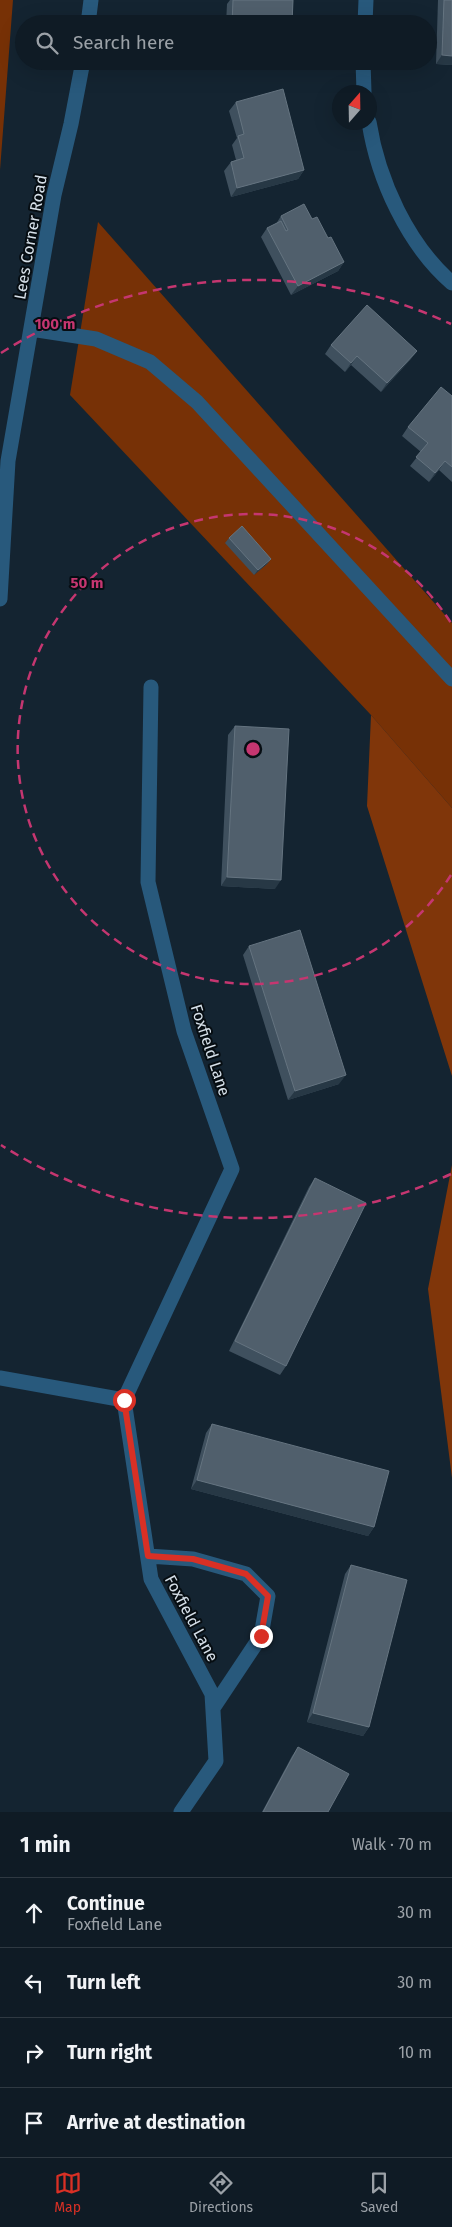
<!DOCTYPE html>
<meta charset="utf-8">
<style>
body{margin:0;font-family:"Fira Sans",sans-serif;background:#1d2832;color:#f1f3f6}
.compass{position:absolute;left:332px;top:85px;width:45px;height:45px;border-radius:50%;background:#0f1b25;box-shadow:0 5px 20px #0002;rotate:20deg}
.stop{position:absolute;width:15px;height:15px;margin:-11px;border:4px solid #d93025;border-radius:50%;background:#fff}
.stop.end{background:#d93025;border-color:#fff;box-shadow:0 1px 5px #0008}
.list{margin:0;padding:0;list-style:none}
h2{display:flex;justify-content:space-between;align-items:center;height:65px;margin:0;padding:0 20px;font-size:21px}
h2 small{font-size:16px;font-weight:400;color:#9ba1a7}
.list li{display:grid;grid-template-columns:32px 1fr auto;gap:15px;align-items:center;box-sizing:border-box;height:70px;padding:0 20px;border-top:1px solid #2f3942}
.list b{display:block;font-size:19px;white-space:nowrap}
.list p{margin:0;font-size:16px;white-space:nowrap;color:#9ba1a7}
.list em{font-size:16px;font-style:normal;color:#9ba1a7}
.icon{flex:none;width:28px;height:28px;fill:none;stroke:currentColor;stroke-width:2;stroke-linecap:round;stroke-linejoin:round}
.map{position:relative;flex:none;width:452px;height:1812px;overflow:hidden}
.search{position:absolute;background:#0f1b25;box-shadow:0 5px 20px #0002;left:15px;right:15px;top:15px;height:55px;display:flex;align-items:center;gap:12px;box-sizing:border-box;padding:0 18px;border-radius:28px;color:#9ba1a7;font-size:19px}
.sheet{height:345px;background:#0f1b25}
nav{display:flex;justify-content:space-around;align-items:center;box-sizing:border-box;height:70px;border-top:1px solid #2f3942;background:#0f1b25;font-size:14px;color:#9ba1a7}
nav a{display:grid;justify-items:center;gap:2px}
nav .on{color:#d93025}
.map>svg:first-child{display:block}
.green{fill:#773106}
.forest{fill:#80360a}
.lines{fill:none;stroke-linecap:round;stroke-linejoin:round}
.minor{stroke:#28597c;stroke-width:15}
.wall{fill:#3f505e}
.shaded-wall{fill:#273845}
.building{fill:#505f6c;stroke:#657480}
.route{stroke:#d93025;stroke-width:6}
.ring{fill:none;stroke:#c53670;stroke-width:2.5;stroke-dasharray:9 6}
.labels{text-anchor:middle;stroke-width:4;stroke-linejoin:round;paint-order:stroke}
.street-label{font-size:16px;fill:#d6e0e9;stroke:#060d12}
.centre{fill:#c53670;stroke:#060d12;stroke-width:2.5}
.ring-label{font-size:15px;text-anchor:middle;font-weight:bold;fill:#c53670;stroke:#060d12;stroke-width:4;stroke-linejoin:round;paint-order:stroke}
</style>
<div class="map">
<svg width="452" height="1812" viewBox="0 0 452 1812">
<rect width="100%" height="100%" fill="#142431"/>
<path class="green" d="M0,0H13L0,170Z
M98,222L452,623V808L371,715L70,395Z"/>
<path class="forest" d="M371,715L452,808V1076L367,806Z
M452,1165V1478L428,1289Z"/>
<g class="lines">
<path class="minor" d="M88,24L91,0
M365,24L366,0
M363,61L364,92
M369,122C378,180 408,245 452,283
M31,329L96,339L150,362L197,402L452,679
M0,599L8,461L54,195L71,124L83,61
M151,687L148,882L184,1031L232,1169L124,1400L151,1579L212,1694L216,1761L181,1812
M0,1378L124,1400
M148,1556L193,1559L246,1574L268,1596L261,1636L213,1708"/>
</g>
<path class="wall" d="M230,0H293L292,24H226L227,4Z
M438,0H452V65L436,64Z
M236,102L304,170L298,179L231,197L224,171L231,162L236,160L232,145L237,138L229,111Z
M281,216L312,219L328,238L344,262L338,271L291,295L261,237L267,228L276,224Z
M331,345L417,351L410,360L381,392L351,365L345,372L325,354Z
M452,396V482L439,470L429,482L410,466L421,452L402,436L408,427Z
M229,538L271,559L267,564L254,575L225,543Z
M235,726L275,889L221,886L228,735Z
M249,946L339,1084L288,1100L243,955Z
M315,1178L286,1366L280,1375L229,1351L309,1187Z
M212,1424L374,1527L368,1536L191,1489L206,1433Z
M351,1565L369,1727L363,1736L307,1722L345,1574Z
M298,1747L328,1812H262L292,1756Z"/>
<path class="shaded-wall" d="M442,55L452,56V65L436,64Z
M238,61H273L269,67L236,65Z
M304,170L298,179L231,197L237,188Z
M344,262L338,271L291,295L298,286Z
M417,351L410,360L381,392L387,383Z
M357,356L351,365L345,372L351,363Z
M445,461L439,470L429,482L435,473Z
M271,559L267,564L254,575L258,570Z
M227,877L281,880L275,889L221,886Z
M346,1075L339,1084L288,1100L295,1091Z
M197,1480L374,1527L368,1536L191,1489Z
M313,1713L369,1727L363,1736L307,1722Z"/>
<path class="building" d="M233,0H293L292,24H232Z
M444,0H452V56L442,55Z
M283,89L304,170L237,188L231,162L244,158L238,136L244,134L236,102Z
M304,204L312,219L317,217L328,238L331,237L344,262L298,286L267,228L281,221L286,231L288,230L281,216Z
M367,305L417,351L387,383L357,356L351,363L331,345Z
M441,387L452,396V467L445,461L435,473L416,457L428,443L408,427Z
M242,526L271,559L258,570L229,538Z
M235,726L289,729L281,880L227,877Z
M300,930L346,1075L295,1091L249,946Z
M315,1178L366,1203L286,1366L235,1341Z
M212,1424L389,1471L374,1527L197,1480Z
M351,1565L407,1580L369,1727L313,1713Z
M298,1747L349,1774L328,1812H263Z"/>
<g class="lines">
<path class="route" d="M124,1400L148,1556L193,1559L246,1574L268,1596L261,1636"/>
</g>
<g class="ring">
<path d="M451 875A235 235 0 1 1 451 623"/>
<path d="M451 1174A469 469 0 0 1 1 1145M1 353A469 469 0 0 1 451 324"/>
</g>
<g class="labels">
<g class="street-label">
<text transform="translate(30 237) rotate(-80)" y="6">Lees Corner Road</text>
<text transform="translate(211 1050) rotate(72)" y="6">Foxfield Lane</text>
<text transform="translate(192 1618) rotate(62)" y="6">Foxfield Lane</text>
</g>
</g>
<circle cx="253" cy="749" r="8" class="centre"/>
<g class="ring-label">
<text x="55" y="329">100 m</text>
<text x="87" y="588">50 m</text>
</g>
</svg>
<svg class="compass" viewBox="-18 -18 36 36"><path d="M0-13l5 13h-10z" fill="#e53935"/><path d="M0 13l5-13h-10z" fill="#9ba1a7"/></svg>
<div class="stop" style="left:124px;top:1400px"></div>
<div class="stop end" style="left:261px;top:1636px"></div>
<div class="search"><svg class="icon" aria-label="search" viewBox="0 0 24 24"><circle cx="10" cy="10" r="6"/><path d="M15 15l6 6"/></svg>Search here</div>
</div>
<section class="sheet">
<h2>1 min<small>Walk · 70 m</small></h2>
<ul class="list">
<li><svg class="icon" aria-label="ahead" viewBox="0 0 24 24"><path d="M12 20V5M6 11l6-6 6 6"/></svg><div><b>Continue</b><p>Foxfield Lane</p></div><em>30 m</em></li>
<li><svg class="icon" aria-label="left" viewBox="0 0 24 24"><path d="M17 20v-9H6M10 6l-5 5 5 5"/></svg><div><b>Turn left</b></div><em>30 m</em></li>
<li><svg class="icon" aria-label="right" viewBox="0 0 24 24"><path d="M7 20v-9h11M14 6l5 5-5 5"/></svg><div><b>Turn right</b></div><em>10 m</em></li>
<li><svg class="icon" aria-label="arrive" viewBox="0 0 24 24"><path d="M6 21V4h12l-3 4 3 4H6"/></svg><div><b>Arrive at destination</b></div></li>
</ul>
</section>
<nav>
<a class="on"><svg class="icon" aria-label="map" viewBox="0 0 24 24"><path d="M3 6l6-2 6 2 6-2v14l-6 2-6-2-6 2zM9 4v14M15 6v14"/></svg>Map</a>
<a><svg class="icon" aria-label="directions" viewBox="0 0 24 24"><path d="M12 3l9 9-9 9-9-9zM9 14v-3h6M13 9l2 2-2 2"/></svg>Directions</a>
<a><svg class="icon" aria-label="saved" viewBox="0 0 24 24"><path d="M7 4h10v16l-5-4-5 4z"/></svg>Saved</a>
</nav>
